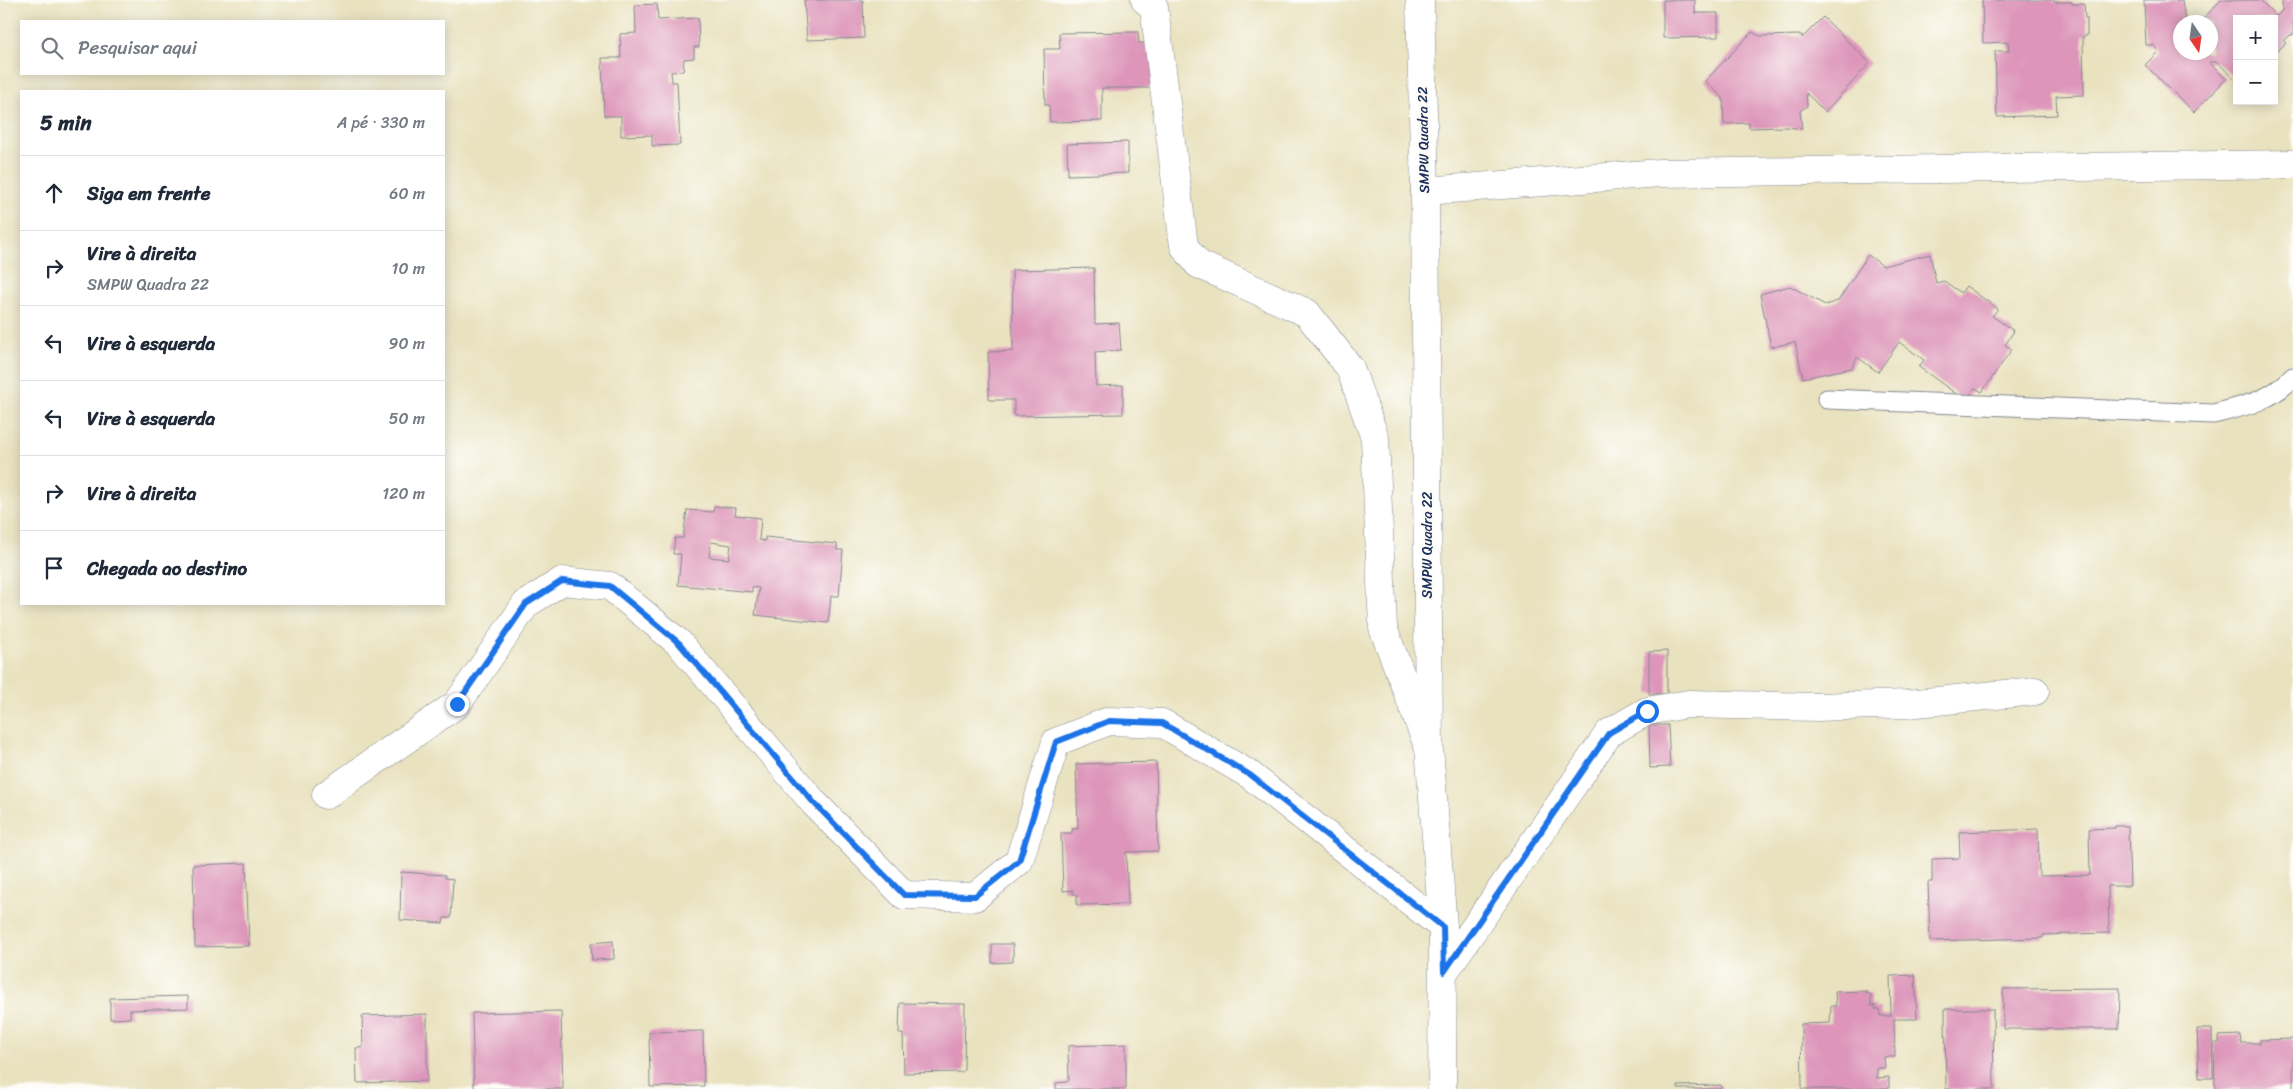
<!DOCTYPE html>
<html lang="pt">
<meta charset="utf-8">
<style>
body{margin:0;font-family:Sriracha,sans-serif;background:#f2f2f3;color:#1f2937}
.controls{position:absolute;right:15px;top:15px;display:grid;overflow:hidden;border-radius:0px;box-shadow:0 2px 12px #0003}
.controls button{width:45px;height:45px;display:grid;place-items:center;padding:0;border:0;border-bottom:1px solid #e0e1e3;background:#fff;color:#1f2937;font:25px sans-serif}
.compass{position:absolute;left:2173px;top:15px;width:45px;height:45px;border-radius:50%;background:#fff;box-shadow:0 2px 12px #0003;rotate:167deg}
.stop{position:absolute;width:15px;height:15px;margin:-11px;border:4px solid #1a73e8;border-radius:50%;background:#fff}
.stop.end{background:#1a73e8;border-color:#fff;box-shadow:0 1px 5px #0008}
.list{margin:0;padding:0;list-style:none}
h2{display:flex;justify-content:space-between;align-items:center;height:65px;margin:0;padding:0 20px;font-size:21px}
h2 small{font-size:16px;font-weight:400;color:#747a83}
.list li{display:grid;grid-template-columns:32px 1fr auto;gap:15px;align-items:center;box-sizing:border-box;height:75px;padding:0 20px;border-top:1px solid #e0e1e3}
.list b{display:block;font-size:19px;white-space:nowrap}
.list p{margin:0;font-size:16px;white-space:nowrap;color:#747a83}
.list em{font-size:16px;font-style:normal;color:#747a83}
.icon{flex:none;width:28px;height:28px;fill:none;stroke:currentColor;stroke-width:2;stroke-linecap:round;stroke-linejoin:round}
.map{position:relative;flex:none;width:2293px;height:1089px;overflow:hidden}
.search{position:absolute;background:#fff;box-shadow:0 2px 12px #0003;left:20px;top:20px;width:425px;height:55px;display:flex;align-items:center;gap:12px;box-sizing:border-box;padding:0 18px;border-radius:0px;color:#747a83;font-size:19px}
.panel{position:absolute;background:#fff;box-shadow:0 2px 12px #0003;left:20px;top:90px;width:425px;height:515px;border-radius:0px}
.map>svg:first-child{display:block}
.building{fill:#dd95ba;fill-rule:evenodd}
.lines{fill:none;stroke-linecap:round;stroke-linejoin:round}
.service-casing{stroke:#82888e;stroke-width:21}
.minor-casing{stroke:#82888e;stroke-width:29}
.tertiary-casing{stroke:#82888e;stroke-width:29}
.service{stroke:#fff;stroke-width:19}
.minor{stroke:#fff;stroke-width:28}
.tertiary{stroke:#fff;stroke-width:28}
.route{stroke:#1a73e8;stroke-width:6}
.labels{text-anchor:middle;stroke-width:4.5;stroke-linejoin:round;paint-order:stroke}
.street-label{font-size:14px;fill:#1b2f5e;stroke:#fdfcf7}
</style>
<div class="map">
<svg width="2293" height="1089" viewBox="0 0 2293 1089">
<rect width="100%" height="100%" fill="#fdfcf7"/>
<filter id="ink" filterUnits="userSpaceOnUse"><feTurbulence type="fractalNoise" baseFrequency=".02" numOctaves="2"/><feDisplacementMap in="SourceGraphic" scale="10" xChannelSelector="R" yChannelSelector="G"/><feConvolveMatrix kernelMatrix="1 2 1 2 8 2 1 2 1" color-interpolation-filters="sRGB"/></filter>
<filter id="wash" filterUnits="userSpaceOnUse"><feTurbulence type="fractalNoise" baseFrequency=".0096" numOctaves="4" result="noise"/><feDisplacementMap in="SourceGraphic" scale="20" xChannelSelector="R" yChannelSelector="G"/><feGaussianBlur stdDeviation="1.12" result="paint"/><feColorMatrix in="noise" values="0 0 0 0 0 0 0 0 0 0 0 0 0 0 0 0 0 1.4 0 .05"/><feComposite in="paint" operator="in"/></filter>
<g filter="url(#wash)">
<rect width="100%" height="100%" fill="#e9e2bf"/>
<g id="blocks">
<path class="building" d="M804,0H863L864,38L807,40Z
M1663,0H1695V13H1718V37L1663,38Z
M1982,0H2054V2H2072V4H2084L2085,18H2087V36H2083L2084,95L2056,96L2057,115L1997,117L1995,51H2009L2008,42L1983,43Z
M2144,0H2182L2185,20H2198V22H2180V52H2210V40H2212L2210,22L2202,20L2221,0H2260L2276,16L2282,11V0H2293V35H2290L2284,41L2286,43L2274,54V19H2237V81L2217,62H2209L2226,79L2194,112L2145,65L2158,52L2154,45H2146Z
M657,4L658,20L698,18L699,47H694V58L684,59L683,71L671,72L672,82H677L680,145L652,146V135L621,136V116H604L602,58H621L620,34L636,33L635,5Z
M1823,17L1870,63L1825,112L1806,93L1807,106L1800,111L1802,129L1787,127L1749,128V123L1724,124L1723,98L1705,81L1752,32L1760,36L1802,35V38Z
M1138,32L1139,43H1159L1156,88H1102V121L1050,122L1049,105H1045L1044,49H1060L1059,33Z
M1128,142V173L1068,175L1067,144Z
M1930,254L1936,283L1944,281L1961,293L1966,286L1998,309L1992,316L2014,331L2005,345L2012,349L1982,392L1975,388L1966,401L1919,367L1924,360L1899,342L1878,372L1857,357L1852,368L1803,378L1795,342L1771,347L1760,294L1790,286L1825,305L1838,301L1868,255L1883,266Z
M1094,268L1095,324L1119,323L1121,350L1095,352L1096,386L1123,385V414L1014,416V400H989L988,352L1013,351L1012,270Z
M714,506L736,508L735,515L761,518L759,540L765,541V537L837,544V550H843L839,596H831L828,623L755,615L759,588L752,587V592L678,585L681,554H673L675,538H683L687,510L713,512ZM711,542L731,545L729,559L709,557Z
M1667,651V694H1649V652Z
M1649,725H1668L1670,767L1650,768Z
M1156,762L1158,851L1126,852L1128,904L1077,905V894H1073V890L1063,891L1061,833H1072V829H1078L1076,764Z
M2115,826H2128L2130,886H2108L2109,933L2043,935V938L1930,941L1928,882H1932V859L1960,858L1959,832L2038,829L2039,876L2090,875L2089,829L2115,828Z
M246,863L249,946L195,947L193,865Z
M401,872L445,875V878L453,879L451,918H444L443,923L400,920Z
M613,941L614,959L592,960L591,943Z
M992,944H1013V962L992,963Z
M1915,975L1917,1019H1894L1895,1057H1884L1885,1068H1877V1078L1889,1077V1089H1802L1801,1024L1830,1023L1831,1006H1836L1835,992L1866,991L1867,994H1871V1006L1875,1005V1009H1880L1881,1016H1891L1890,976Z
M2120,988L2119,1029H2003V989Z
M188,996V1008L130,1010V1018L110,1019V998Z
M900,1003L965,1004L964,1070L962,1072L904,1073L903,1034H899Z
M1945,1009H1993L1994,1089H1946Z
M561,1011L563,1089H474L472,1013Z
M427,1014V1081L357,1083L356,1048L363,1047L362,1016Z
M2197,1029H2212L2213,1078H2199Z
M703,1031L704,1086L650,1087L649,1032Z
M2240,1035L2241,1043H2260V1040L2293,1039V1089H2215L2214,1043H2219V1036Z
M1126,1044V1089H1056V1083L1067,1082L1069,1080L1068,1046Z
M1721,1085V1089H1678V1086Z"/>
</g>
</g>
<g filter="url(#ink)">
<use href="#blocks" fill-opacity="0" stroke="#82888e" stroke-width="1"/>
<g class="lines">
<g class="service-casing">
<path id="service" d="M1827,399L2213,414C2245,406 2269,402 2293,377"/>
</g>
<g class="minor-casing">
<path id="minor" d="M1145,0L1154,7L1184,246L1198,264L1307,313L1350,368L1375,438L1383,628L1428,746
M1425,191L1660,173L2293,164
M326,795L457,704L526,604L562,581L610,586L679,643L814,803L904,895L975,897L1019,861L1056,742L1109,721L1162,723L1250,775L1443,927
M1444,972L1609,733L1647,711L1688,704L1817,707L1907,704L2035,691"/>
</g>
<g class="tertiary-casing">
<path id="tertiary" d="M1420,0L1425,191L1429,747L1443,927L1442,1089"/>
</g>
<use href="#service" class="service"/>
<use href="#minor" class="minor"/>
<use href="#tertiary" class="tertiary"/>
</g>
</g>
<g class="lines" filter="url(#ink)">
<path class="route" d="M457,704L526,604L562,581L610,586L679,643L814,803L904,895L975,896L1019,861L1056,742L1109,721L1162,723L1250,775L1443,927L1444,972L1609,733L1647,711"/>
</g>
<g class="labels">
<g class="street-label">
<text transform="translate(1423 140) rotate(-91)" y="5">SMPW Quadra 22</text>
<text transform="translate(1427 545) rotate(-90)" y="5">SMPW Quadra 22</text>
</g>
</g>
</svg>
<div class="controls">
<button>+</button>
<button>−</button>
</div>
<svg class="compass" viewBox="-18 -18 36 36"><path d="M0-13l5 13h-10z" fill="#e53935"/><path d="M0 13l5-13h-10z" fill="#747a83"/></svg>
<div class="stop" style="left:1647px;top:711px"></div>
<div class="stop end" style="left:457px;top:704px"></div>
<div class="search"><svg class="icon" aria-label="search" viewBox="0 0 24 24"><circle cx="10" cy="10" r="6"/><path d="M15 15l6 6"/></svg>Pesquisar aqui</div>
<section class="panel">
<h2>5 min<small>A pé · 330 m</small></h2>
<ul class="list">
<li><svg class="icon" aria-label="ahead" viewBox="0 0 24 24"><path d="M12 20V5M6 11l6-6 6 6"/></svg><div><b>Siga em frente</b></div><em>60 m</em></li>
<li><svg class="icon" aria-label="right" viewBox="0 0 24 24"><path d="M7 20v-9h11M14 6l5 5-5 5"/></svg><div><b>Vire à direita</b><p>SMPW Quadra 22</p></div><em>10 m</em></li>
<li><svg class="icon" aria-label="left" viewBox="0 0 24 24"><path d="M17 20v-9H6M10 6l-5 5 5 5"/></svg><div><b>Vire à esquerda</b></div><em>90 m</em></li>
<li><svg class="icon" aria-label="left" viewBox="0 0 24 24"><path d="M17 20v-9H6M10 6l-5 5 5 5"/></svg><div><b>Vire à esquerda</b></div><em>50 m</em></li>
<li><svg class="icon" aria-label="right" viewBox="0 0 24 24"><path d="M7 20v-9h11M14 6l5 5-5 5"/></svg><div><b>Vire à direita</b></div><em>120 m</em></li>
<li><svg class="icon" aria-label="arrive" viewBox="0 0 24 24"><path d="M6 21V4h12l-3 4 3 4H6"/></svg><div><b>Chegada ao destino</b></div></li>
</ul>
</section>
</div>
